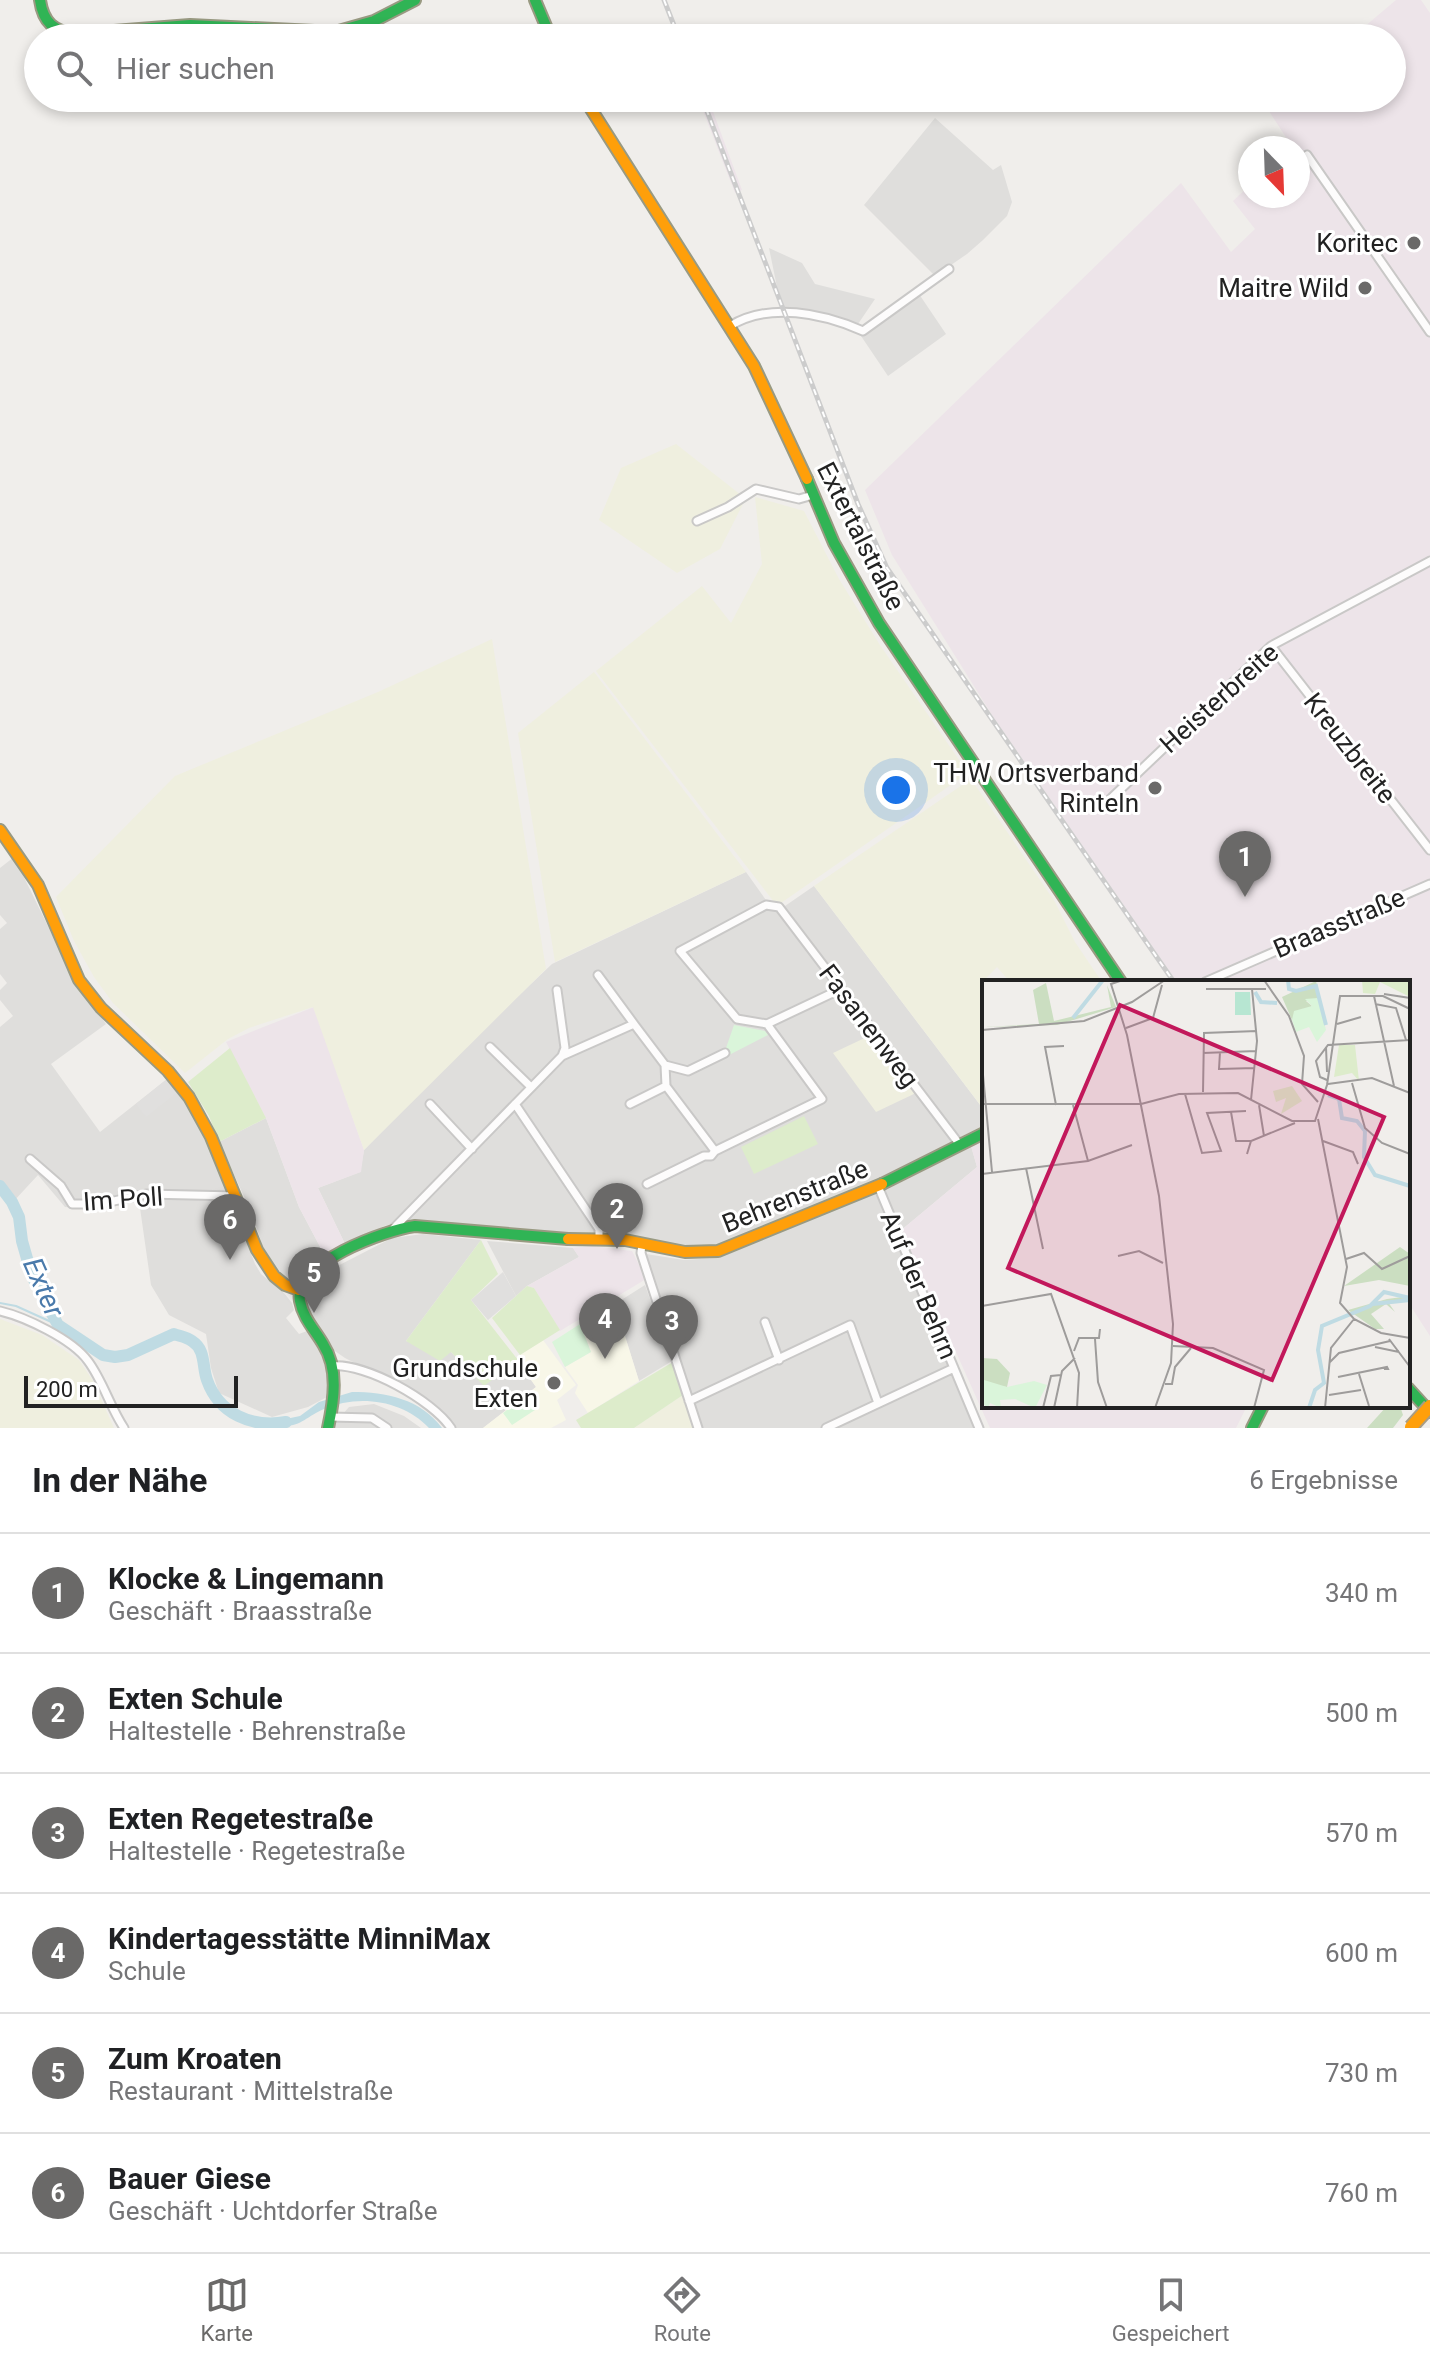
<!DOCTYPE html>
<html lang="de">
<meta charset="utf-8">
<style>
body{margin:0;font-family:Roboto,sans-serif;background:#f2f2f2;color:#202124}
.compass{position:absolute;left:1238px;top:136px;width:72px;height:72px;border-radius:50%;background:#fff;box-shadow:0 4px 12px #0003;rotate:157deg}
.scale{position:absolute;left:24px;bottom:20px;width:214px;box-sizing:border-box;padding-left:8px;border:4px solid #222;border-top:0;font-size:22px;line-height:28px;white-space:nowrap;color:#222;-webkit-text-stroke:6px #fff;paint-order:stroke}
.you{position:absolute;left:896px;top:790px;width:28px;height:28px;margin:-20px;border:6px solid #fff;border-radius:50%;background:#1a73e8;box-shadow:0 0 0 12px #1a73e833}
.badge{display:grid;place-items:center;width:52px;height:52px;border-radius:50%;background:#6a6968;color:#fff;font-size:26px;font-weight:700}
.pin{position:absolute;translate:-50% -66px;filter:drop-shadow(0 2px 4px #0008)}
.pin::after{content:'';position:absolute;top:42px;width:28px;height:24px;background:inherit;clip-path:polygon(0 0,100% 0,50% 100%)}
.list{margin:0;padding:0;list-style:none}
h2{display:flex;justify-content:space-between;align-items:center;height:104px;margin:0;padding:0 32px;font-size:34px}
h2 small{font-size:26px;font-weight:400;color:#757577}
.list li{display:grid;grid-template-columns:52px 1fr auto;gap:24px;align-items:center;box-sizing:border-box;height:120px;padding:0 32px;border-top:2px solid #e0e0e0}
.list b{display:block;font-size:30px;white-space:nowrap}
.list p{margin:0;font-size:26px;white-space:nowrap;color:#757577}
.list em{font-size:26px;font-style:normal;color:#757577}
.icon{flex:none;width:44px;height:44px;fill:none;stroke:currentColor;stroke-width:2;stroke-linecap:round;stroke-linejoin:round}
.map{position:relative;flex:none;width:1430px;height:1428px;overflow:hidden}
.search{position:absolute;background:#fff;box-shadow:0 4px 12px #0003;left:24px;right:24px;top:24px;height:88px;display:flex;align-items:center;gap:20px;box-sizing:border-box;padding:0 28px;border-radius:44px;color:#757577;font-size:30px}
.sheet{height:824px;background:#fff}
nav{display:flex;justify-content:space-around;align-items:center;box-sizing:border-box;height:112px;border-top:2px solid #e0e0e0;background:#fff;font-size:22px;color:#757577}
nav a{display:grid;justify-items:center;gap:4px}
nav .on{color:#6a6968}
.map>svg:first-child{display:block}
.residential{fill:#dfdedc}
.industrial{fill:#ede4e9}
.education{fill:#f8f7e8}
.farmland{fill:#efefdf}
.grass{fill:#ddeccb}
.forest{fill:#cbdec1}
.park{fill:#daf5da}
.parking{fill:#e0dfde}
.water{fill:#bfdbe3}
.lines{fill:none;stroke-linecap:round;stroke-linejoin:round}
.stream{stroke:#bfdbe3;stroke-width:2}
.river{stroke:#bfdbe3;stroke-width:12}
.street-casing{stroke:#c9c8c7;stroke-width:11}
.fast-casing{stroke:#999a82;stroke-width:14}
.slow-casing{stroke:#999a82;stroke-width:14}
.street{stroke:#fdfcfc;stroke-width:7}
.fast{stroke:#30b455;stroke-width:10}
.slow{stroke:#ff9f0a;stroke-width:10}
.rail-casing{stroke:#ccc;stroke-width:5}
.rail{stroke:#fff;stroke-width:2;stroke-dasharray:6;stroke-linecap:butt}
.slow-bridge-casing{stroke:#a79c86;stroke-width:16;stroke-linecap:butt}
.slow-bridge{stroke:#ff9f0a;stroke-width:12}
.poi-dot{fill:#6a6968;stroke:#fff;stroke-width:3}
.labels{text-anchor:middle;stroke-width:6;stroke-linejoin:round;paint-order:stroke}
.poi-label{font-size:26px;fill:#222;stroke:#fff;text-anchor:end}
.street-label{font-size:26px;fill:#222;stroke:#fff}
.water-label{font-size:28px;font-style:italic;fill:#4a7aab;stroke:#fff}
.inset-river{fill:none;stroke:#bfdbe3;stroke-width:4}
.inset-road{fill:none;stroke:#9e9c9b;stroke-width:2}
.view{fill:#c2185b;fill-opacity:0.15;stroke:#c2185b;stroke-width:4}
.inset-edge{fill:none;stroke:#222;stroke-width:4}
</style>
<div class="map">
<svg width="1430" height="1428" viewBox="0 0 1430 1428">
<rect width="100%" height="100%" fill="#f0eeeb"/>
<path class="residential" d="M935,118L993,170L1001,165L1012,202L1007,216L983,240L967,254L935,276L864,205Z
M769,248L802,263L815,284L875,299L858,324L869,333L919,294L946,334L888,376L861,336L844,327L817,319L787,316L777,287Z
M14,857L74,979L106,1024L51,1064L100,1132L167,1079L179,1091L204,1128L255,1264L261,1274L284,1293L292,1303L294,1310L286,1318L299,1334L307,1331L322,1356L327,1372V1397L308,1407L272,1417L219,1393L211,1368L206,1334L169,1315L151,1285L139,1201L98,1210L65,1207L38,1175L13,1202L0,1186V1027L13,1016L0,1000V990L7,983L0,974V929L7,923L0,915V868Z
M746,872L768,903L785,906L814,886L984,1110V1125L871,1184L713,1246L688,1247L608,1232L563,1235L412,1220L384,1226L346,1246L318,1188L360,1172L364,1150L452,1059L552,964Z
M266,1118L299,1207L326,1258L295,1279H285L266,1257L253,1216L219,1142Z
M971,1146L977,1167L899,1232L883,1191Z
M876,1193L974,1428H701L646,1254L684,1260L714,1258Z
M423,1234L481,1240L406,1341L451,1352L484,1385L517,1360L536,1387L483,1428H456L444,1412L432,1402L345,1358L332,1349L305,1306L304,1299L308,1287L320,1275L392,1238Z
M487,1241L573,1248L579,1257L527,1286L516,1296Z
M645,1285L672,1361L639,1381L615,1304Z
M374,1404L404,1416L421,1428H334L335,1423L349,1407Z"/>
<path class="industrial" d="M1396,0H1421L1430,13V1336L1408,1302V982H1177L992,715L892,555L865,490L1181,183L1231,252L1255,229L1233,201L1250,185V196H1298V148H1289L1291,145L1267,108L1279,98H1392V38H1351Z
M698,98H708L742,190L735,193Z
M314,1007L364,1150L361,1172L318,1188L346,1246L326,1258L299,1207L266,1118L226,1042Z
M984,1137V1406H1247L1236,1428H990L955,1350L946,1343L899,1232L977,1167L971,1146Z
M592,1246L632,1251L646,1279L560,1331L534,1288L527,1286L579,1257L573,1248Z"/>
<path class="education" d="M615,1304L639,1381L588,1413L575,1393L578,1385L565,1367L591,1352L580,1324Z
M543,1340L576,1385L557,1400L566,1420L551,1428H483L536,1387L517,1360L520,1355Z"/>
<path class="farmland" d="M676,444L741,495L744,502L720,549L677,573L599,520L621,468Z
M755,497L804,511L839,579L880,645L968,773L781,903L774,902L596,671L702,586L731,623L762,564Z
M492,639L546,969L364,1150L313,1007L249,1028L228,1039L185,1073L113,1003L94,977L74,941L56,897L175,776L378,692Z
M594,672L746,872L555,962L518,733Z
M971,779L1055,902L1075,942L1102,982H1010L997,967L982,982L984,1110L814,886Z
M871,1035L916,1093L876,1112L833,1053Z
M0,1319L42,1335L79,1360L93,1381L114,1428H0Z
M683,1395L694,1428H634Z"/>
<path class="grass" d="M230,1048L266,1118L219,1142L209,1116L188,1082Z
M804,1116L818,1144L754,1174L741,1147Z
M481,1240L498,1274L471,1300L518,1360L484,1386L451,1352L440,1361L406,1341Z
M527,1286L534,1288L560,1330L520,1355L492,1318Z
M673,1362L683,1395L634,1428H581L576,1420Z"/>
<path class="forest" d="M1387,1406H1400L1403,1415L1393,1428H1367Z"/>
<path class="park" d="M734,1025L765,1031L768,1035L729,1055L726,1048Z
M580,1324L591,1352L565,1367L552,1342Z
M525,1396L535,1410L512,1425L503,1413Z"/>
<path class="parking" d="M167,1079L179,1091L146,1117L136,1104Z
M503,1272L516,1296L488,1320L471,1300Z"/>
<path class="water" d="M352,1392C386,1392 421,1399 442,1428H429C403,1400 358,1394 324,1409C300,1420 302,1428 272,1426L281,1420L300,1416L319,1402Z"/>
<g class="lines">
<path class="stream" d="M0,1303L16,1306L58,1325"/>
<path class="river" d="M0,1186L12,1202L19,1217L22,1241L32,1276L58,1325L103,1355L115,1357L128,1355L174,1334C179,1336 187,1337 192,1341C206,1350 202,1366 207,1380C219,1414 252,1428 286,1422"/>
<g class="street-casing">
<path id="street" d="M1307,155L1430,332
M730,326C769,302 823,313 863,331L949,269
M697,521L728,507L756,489L799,499L813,495
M1271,646L1430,850
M1103,806L1271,646L1430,561
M598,975L634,1024
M1205,982L1430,884
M767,1024L841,989
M490,1047L531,1087
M562,1056L634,1024L665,1065L666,1086L715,1151
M665,1065L688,1071L725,1053
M430,1104L472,1149
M515,1104L599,1229V1238
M630,1104L666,1086
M30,1159L61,1186L72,1204H100L146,1194L236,1196
M647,1184L704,1156H711L715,1151L822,1099L767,1024L737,1019L680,951L766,905L779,907L960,1145
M878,1186L979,1428
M394,1228L562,1056L565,1048L557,990
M642,1244L641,1253L698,1428
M0,1311C25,1317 72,1339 88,1361C103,1381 110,1407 124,1428
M765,1322L779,1360
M332,1366C366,1363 432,1400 451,1428
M689,1401L850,1325L878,1403
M330,1417L372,1418L387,1428
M826,1428L954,1368"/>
</g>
<g class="fast-casing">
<path id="fast" d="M40,0C43,22 54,32 76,34L190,25L335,32L374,21L415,0
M535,0L551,38
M807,479L834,543L879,623L1121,982
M882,1184L984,1133
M1408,1388L1430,1412
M328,1428C334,1400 339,1369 323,1344C315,1330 303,1318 300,1301C293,1263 385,1230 415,1226L568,1239
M1252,1428L1263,1406"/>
</g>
<g class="slow-casing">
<path id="slow" d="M584,98L754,366L807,479
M0,830L38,885L79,980L101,1008L168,1071L189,1097L211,1137L257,1250L274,1276L285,1285L299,1290
M568,1239L625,1240L685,1252L718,1251L882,1184"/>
</g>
<use href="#street" class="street"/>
<use href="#fast" class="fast"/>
<use href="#slow" class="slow"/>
<g class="rail-casing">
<path id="rail" d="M664,0L679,38
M702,98L858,504L887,568L1174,982"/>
</g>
<use href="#rail" class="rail"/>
<g class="slow-bridge-casing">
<path id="slow-bridge" d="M1411,1427L1430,1406"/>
</g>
<use href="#slow-bridge" class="slow-bridge"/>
</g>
<g class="poi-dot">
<circle cx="1414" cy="243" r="8"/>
<circle cx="1365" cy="288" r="8"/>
<circle cx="1155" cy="788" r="8"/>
<circle cx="554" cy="1383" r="8"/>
</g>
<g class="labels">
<g class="poi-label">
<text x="1398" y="252">Koritec</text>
<text x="1349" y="297">Maitre Wild</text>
<text x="1139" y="782">THW Ortsverband<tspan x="1139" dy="30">Rinteln</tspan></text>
<text x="538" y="1377">Grundschule<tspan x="538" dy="30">Exten</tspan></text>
</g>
<g class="street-label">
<text transform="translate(861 536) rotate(63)" y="9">Extertalstraße</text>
<text transform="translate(1219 698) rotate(-42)" y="9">Heisterbreite</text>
<text transform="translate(1350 748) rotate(52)" y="9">Kreuzbreite</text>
<text transform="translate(1339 923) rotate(-23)" y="9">Braasstraße</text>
<text transform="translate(869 1026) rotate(53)" y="9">Fasanenweg</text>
<text transform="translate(795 1196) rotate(-22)" y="9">Behrenstraße</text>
<text transform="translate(123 1199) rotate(-4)" y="9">Im Poll</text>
<text transform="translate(919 1285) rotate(67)" y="9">Auf der Behrn</text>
</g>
<g class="water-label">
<text transform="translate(44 1287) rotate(66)" y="10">Exter</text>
</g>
</g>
<g transform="translate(982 980)">
<rect width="428" height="428" fill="#f0eeeb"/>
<path d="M380,0H428V17L398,2L393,14L381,13ZM357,65H373L377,101L370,93L352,97ZM310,106L320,121L299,134L304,118L294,122L291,111Z" fill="#ddeccb"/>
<path d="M334,1L338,19L324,21L330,26L310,40L300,17ZM64,3L72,41L129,27L125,5L134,27L75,45L2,47L57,44L51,10ZM418,267L428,274V306L397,300L362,306ZM405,319L420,317L428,322H406L413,332L404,324L389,334L402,349H393L366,330ZM0,378L15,379L28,393L25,407L0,404Z" fill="#cbdec1"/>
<path d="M336,18L344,50L335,62L327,47L314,52L310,40L312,31L330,26L323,19ZM0,391L2,400L25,407L52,401L65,405L53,428L33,419L18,420L19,428L8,423L6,428L0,423Z" fill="#daf5da"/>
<path d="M253,12H268L269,35H253Z" fill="#b7e6d2"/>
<path class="inset-river" d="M306,0L307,9L314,11L334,6L344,45M273,12L279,22L295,23M91,38L121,0M346,115L357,119L360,138L375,141L383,151L382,177L393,195L428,206M391,324L428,320M327,428L333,410L342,403L336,370L340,346L388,326L402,312L428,318"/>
<path class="inset-road" d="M141,0L129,4L145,55L177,216L191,344L189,383L173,428M282,0L307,36L322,76L320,104L336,122M224,9H284M402,14L428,18M392,16L412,106M393,24L414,28L424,60M355,44L379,37M144,48L171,38L180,5M0,50L102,41L150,22L183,0M0,64V0M344,67L345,92M238,72L237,89L273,88M221,73L274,71M0,84L10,192M345,100L338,97L334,81L346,65L428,60M370,103L383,148L400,163L428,174M346,104L390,98L428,113M221,112L222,53L275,51M203,114L220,173L239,171L225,133L264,131M269,120L275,61L270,9M0,124H159M159,124L197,114L256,113L310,141H333L345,105L358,16H401L428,29M74,125L63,67L82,66M91,125L106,181M277,125L282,156M249,132L254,161H269M336,139L365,287L358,323L372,339L399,353L428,358M341,161L371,172L376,184M265,174L269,161L313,143M44,188L61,269M0,194L106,181L150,165M136,276L157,271L181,283M364,279L382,273L400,289L428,276M0,326L69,314L97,393L95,428M113,359L116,402L125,428M407,359L428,387M191,366L231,368L282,390L272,428M393,367L417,372M92,371L97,358H117L118,349M348,382L357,373L408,361M377,394L387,426M356,397L405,387L406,389H402M183,404H190L193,387L209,368M347,415L379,410M61,428L69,396L79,395M72,428L80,391L93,378M343,428L349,368L372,339"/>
<path class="view" d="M138,25L402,137L290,400L26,288Z"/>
<rect width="428" height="428" class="inset-edge"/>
</g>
</svg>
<svg class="compass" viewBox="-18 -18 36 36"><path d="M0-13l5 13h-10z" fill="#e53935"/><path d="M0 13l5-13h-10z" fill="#757577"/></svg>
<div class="scale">200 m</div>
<div class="you"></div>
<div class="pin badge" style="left:1245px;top:897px">1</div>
<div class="pin badge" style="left:617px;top:1249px">2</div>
<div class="pin badge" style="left:672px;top:1361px">3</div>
<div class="pin badge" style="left:605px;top:1359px">4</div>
<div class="pin badge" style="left:314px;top:1313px">5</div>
<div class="pin badge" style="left:230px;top:1260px">6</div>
<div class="search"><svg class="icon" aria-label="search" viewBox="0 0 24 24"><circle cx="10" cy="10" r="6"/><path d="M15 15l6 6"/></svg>Hier suchen</div>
</div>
<section class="sheet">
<h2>In der Nähe<small>6 Ergebnisse</small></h2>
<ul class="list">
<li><span class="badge">1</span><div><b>Klocke &amp; Lingemann</b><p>Geschäft · Braasstraße</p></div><em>340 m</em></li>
<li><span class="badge">2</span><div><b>Exten Schule</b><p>Haltestelle · Behrenstraße</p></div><em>500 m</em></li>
<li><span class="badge">3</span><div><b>Exten Regetestraße</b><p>Haltestelle · Regetestraße</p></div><em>570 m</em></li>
<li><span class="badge">4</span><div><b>Kindertagesstätte MinniMax</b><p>Schule</p></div><em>600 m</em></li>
<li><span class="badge">5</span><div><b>Zum Kroaten</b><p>Restaurant · Mittelstraße</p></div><em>730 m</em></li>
<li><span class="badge">6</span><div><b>Bauer Giese</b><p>Geschäft · Uchtdorfer Straße</p></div><em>760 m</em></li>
</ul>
</section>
<nav>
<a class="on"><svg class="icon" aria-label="map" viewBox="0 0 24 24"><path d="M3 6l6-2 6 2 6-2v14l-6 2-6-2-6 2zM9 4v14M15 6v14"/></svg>Karte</a>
<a><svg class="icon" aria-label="directions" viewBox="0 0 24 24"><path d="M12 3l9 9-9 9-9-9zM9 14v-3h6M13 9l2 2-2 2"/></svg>Route</a>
<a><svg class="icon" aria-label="saved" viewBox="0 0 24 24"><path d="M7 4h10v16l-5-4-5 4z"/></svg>Gespeichert</a>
</nav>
